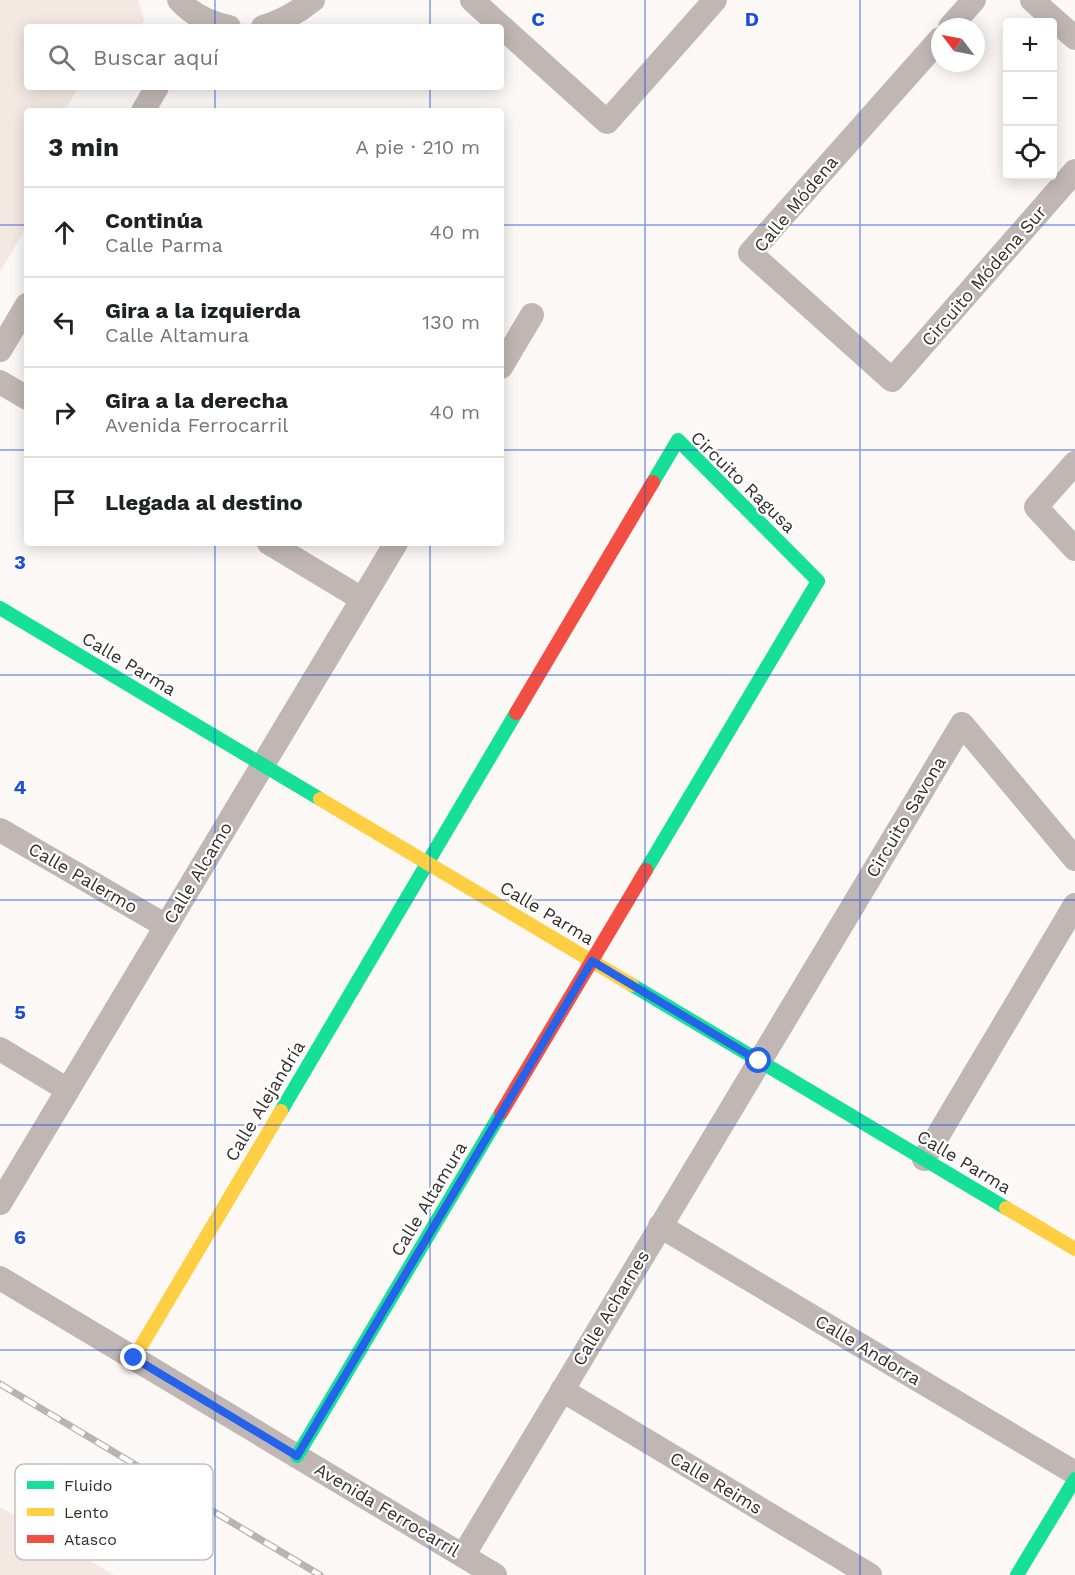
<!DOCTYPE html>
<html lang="es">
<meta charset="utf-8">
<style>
body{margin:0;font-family:"Work Sans",sans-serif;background:#f6f6f6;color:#202124}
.controls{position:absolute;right:18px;top:18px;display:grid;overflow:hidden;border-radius:6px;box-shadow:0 3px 15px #0003}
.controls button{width:54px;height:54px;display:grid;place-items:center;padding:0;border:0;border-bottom:2px solid #e0e0e0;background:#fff;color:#202124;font:30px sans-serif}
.compass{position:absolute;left:931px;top:18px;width:54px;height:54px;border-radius:50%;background:#fff;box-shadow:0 3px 15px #0003;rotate:302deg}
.stop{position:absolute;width:18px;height:18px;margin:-14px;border:4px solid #2563eb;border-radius:50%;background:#fff}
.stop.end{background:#2563eb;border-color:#fff;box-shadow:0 2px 6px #0008}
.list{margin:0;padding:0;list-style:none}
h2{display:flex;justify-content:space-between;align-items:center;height:78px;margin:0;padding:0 24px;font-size:26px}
h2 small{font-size:20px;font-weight:400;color:#757577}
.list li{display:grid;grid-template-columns:39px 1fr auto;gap:18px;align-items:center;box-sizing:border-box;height:90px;padding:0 24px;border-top:2px solid #e0e0e0}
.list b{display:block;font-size:22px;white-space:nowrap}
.list p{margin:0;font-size:20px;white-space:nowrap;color:#757577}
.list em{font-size:20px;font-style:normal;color:#757577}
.icon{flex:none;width:33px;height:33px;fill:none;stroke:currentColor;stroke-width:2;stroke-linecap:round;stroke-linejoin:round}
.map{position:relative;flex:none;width:1075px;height:1575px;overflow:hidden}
.search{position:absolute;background:#fff;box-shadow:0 3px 15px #0003;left:24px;top:24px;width:480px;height:66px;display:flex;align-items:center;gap:15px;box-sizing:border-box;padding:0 21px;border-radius:6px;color:#757577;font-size:22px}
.panel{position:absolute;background:#fff;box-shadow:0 3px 15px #0003;left:24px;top:108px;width:480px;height:438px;border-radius:6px}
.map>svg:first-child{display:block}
.built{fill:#f4e9e2}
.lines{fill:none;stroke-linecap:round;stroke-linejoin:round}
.street{stroke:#c0b7b4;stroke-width:24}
.fast{stroke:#16e098;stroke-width:14}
.slow{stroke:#ffcf43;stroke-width:14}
.jam{stroke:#f24e42;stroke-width:14}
.rail-casing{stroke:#bab3b1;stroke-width:7}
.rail{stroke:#fff;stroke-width:4.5;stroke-dasharray:14;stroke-linecap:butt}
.route{stroke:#2563eb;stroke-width:8}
.grid{fill:none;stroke:#1d4ed8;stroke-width:1.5;stroke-opacity:0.55}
.labels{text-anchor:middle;stroke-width:4.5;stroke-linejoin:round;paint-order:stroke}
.street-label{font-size:18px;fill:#342e28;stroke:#fff}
.key{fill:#fff;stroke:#c2c0be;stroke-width:1.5}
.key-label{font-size:16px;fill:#342e28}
.grid-label{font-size:20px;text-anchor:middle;font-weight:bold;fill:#1d4ed8;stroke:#fff;stroke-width:4.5;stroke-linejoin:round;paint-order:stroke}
</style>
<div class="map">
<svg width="1075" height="1575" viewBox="0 0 1075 1575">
<rect width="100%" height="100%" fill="#fcf8f5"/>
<path class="built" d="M0,0H138L144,19L141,27H27V87H79L64,111H27V226L0,272Z
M0,1507L114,1575H0Z"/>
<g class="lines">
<path class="street" d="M179,0C192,15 210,23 229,27
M472,0L607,122L715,0
M1032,0L1075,38
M263,27C283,21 297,13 313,0
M950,27L974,0
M940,39L750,253L892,380L1075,171
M143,111L157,87
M0,350L27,305
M501,367L532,315
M0,382L27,398
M1075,463L1036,507L1075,549
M269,543L362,599
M0,830L166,926
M0,1049L68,1090
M924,1159L1075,905
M0,1203L396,543
M660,1226L1075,1473
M0,1278L495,1575
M562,1390L870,1575
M463,1556L962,724L1075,859"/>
<path class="fast" d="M0,608L320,799
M646,870L818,581L678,440L653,482
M632,985L1006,1208
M281,1111L516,713
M297,1456L501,1113
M1017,1575L1075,1479"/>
<path class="slow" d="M320,799L632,985
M1006,1208L1075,1249
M134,1358L281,1111"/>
<path class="jam" d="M516,713L653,482
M501,1113L646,870"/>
<g class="rail-casing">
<path id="rail" d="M0,1384L320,1575"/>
</g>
<use href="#rail" class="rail"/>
</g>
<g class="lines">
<path class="route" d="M134,1358L297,1456L592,961L759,1061"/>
</g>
<path class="grid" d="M215,0V27M430,0V27M645,0V1575M860,0V1575M215,87V111M430,87V111M0,225H27M501,225H1075M0,450H27M501,450H1075M215,543V1575M430,543V1575M0,675H1075M0,900H1075M0,1125H1075M0,1350H1075"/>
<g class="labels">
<g class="street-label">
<text transform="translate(796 204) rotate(-50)" y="6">Calle Módena</text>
<text transform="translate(984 276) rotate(-49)" y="6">Circuito Módena Sur</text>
<text transform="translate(743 482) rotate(44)" y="6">Circuito Ragusa</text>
<text transform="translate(129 664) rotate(31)" y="6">Calle Parma</text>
<text transform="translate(906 817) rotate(-59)" y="6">Circuito Savona</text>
<text transform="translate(198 873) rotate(-59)" y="6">Calle Alcamo</text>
<text transform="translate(83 878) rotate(30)" y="6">Calle Palermo</text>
<text transform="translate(547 913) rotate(31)" y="6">Calle Parma</text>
<text transform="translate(265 1101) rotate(-59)" y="6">Calle Alejandría</text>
<text transform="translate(964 1162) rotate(31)" y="6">Calle Parma</text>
<text transform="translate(429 1199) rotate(-59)" y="6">Calle Altamura</text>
<text transform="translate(611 1308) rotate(-59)" y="6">Calle Acharnes</text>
<text transform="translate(868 1350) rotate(31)" y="6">Calle Andorra</text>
<text transform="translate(716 1483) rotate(31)" y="6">Calle Reims</text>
<text transform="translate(387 1510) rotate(31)" y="6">Avenida Ferrocarril</text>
</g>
</g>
<rect x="15" y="1464" width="198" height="96" rx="9" class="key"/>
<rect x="27" y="1481" width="27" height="8" fill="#16e098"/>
<rect x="27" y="1508" width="27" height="8" fill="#ffcf43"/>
<rect x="27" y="1535" width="27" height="8" fill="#f24e42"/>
<g class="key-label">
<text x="64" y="1491">Fluido</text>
<text x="64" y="1518">Lento</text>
<text x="64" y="1545">Atasco</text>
</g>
<g class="grid-label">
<text x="538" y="26">C</text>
<text x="752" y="26">D</text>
<text x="20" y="569">3</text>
<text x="20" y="794">4</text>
<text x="20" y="1019">5</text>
<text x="20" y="1244">6</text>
</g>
</svg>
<div class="controls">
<button>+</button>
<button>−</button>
<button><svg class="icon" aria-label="locate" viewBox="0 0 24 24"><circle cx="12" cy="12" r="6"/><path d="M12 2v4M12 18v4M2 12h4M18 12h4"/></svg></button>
</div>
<svg class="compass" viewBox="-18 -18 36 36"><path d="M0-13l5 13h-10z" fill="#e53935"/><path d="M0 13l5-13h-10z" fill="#757577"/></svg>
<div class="stop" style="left:759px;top:1061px"></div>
<div class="stop end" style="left:134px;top:1358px"></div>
<div class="search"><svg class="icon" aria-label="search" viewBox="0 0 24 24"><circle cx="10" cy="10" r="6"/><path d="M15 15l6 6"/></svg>Buscar aquí</div>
<section class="panel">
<h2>3 min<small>A pie · 210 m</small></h2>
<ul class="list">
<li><svg class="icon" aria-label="ahead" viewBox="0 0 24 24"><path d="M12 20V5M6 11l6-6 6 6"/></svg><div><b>Continúa</b><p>Calle Parma</p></div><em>40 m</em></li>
<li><svg class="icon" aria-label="left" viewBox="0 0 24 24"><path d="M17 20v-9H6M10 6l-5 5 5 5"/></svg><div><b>Gira a la izquierda</b><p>Calle Altamura</p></div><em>130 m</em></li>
<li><svg class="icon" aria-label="right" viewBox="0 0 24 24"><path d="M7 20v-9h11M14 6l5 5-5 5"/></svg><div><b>Gira a la derecha</b><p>Avenida Ferrocarril</p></div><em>40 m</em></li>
<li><svg class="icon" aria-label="arrive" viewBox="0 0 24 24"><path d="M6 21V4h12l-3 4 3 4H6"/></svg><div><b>Llegada al destino</b></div></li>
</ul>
</section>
</div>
